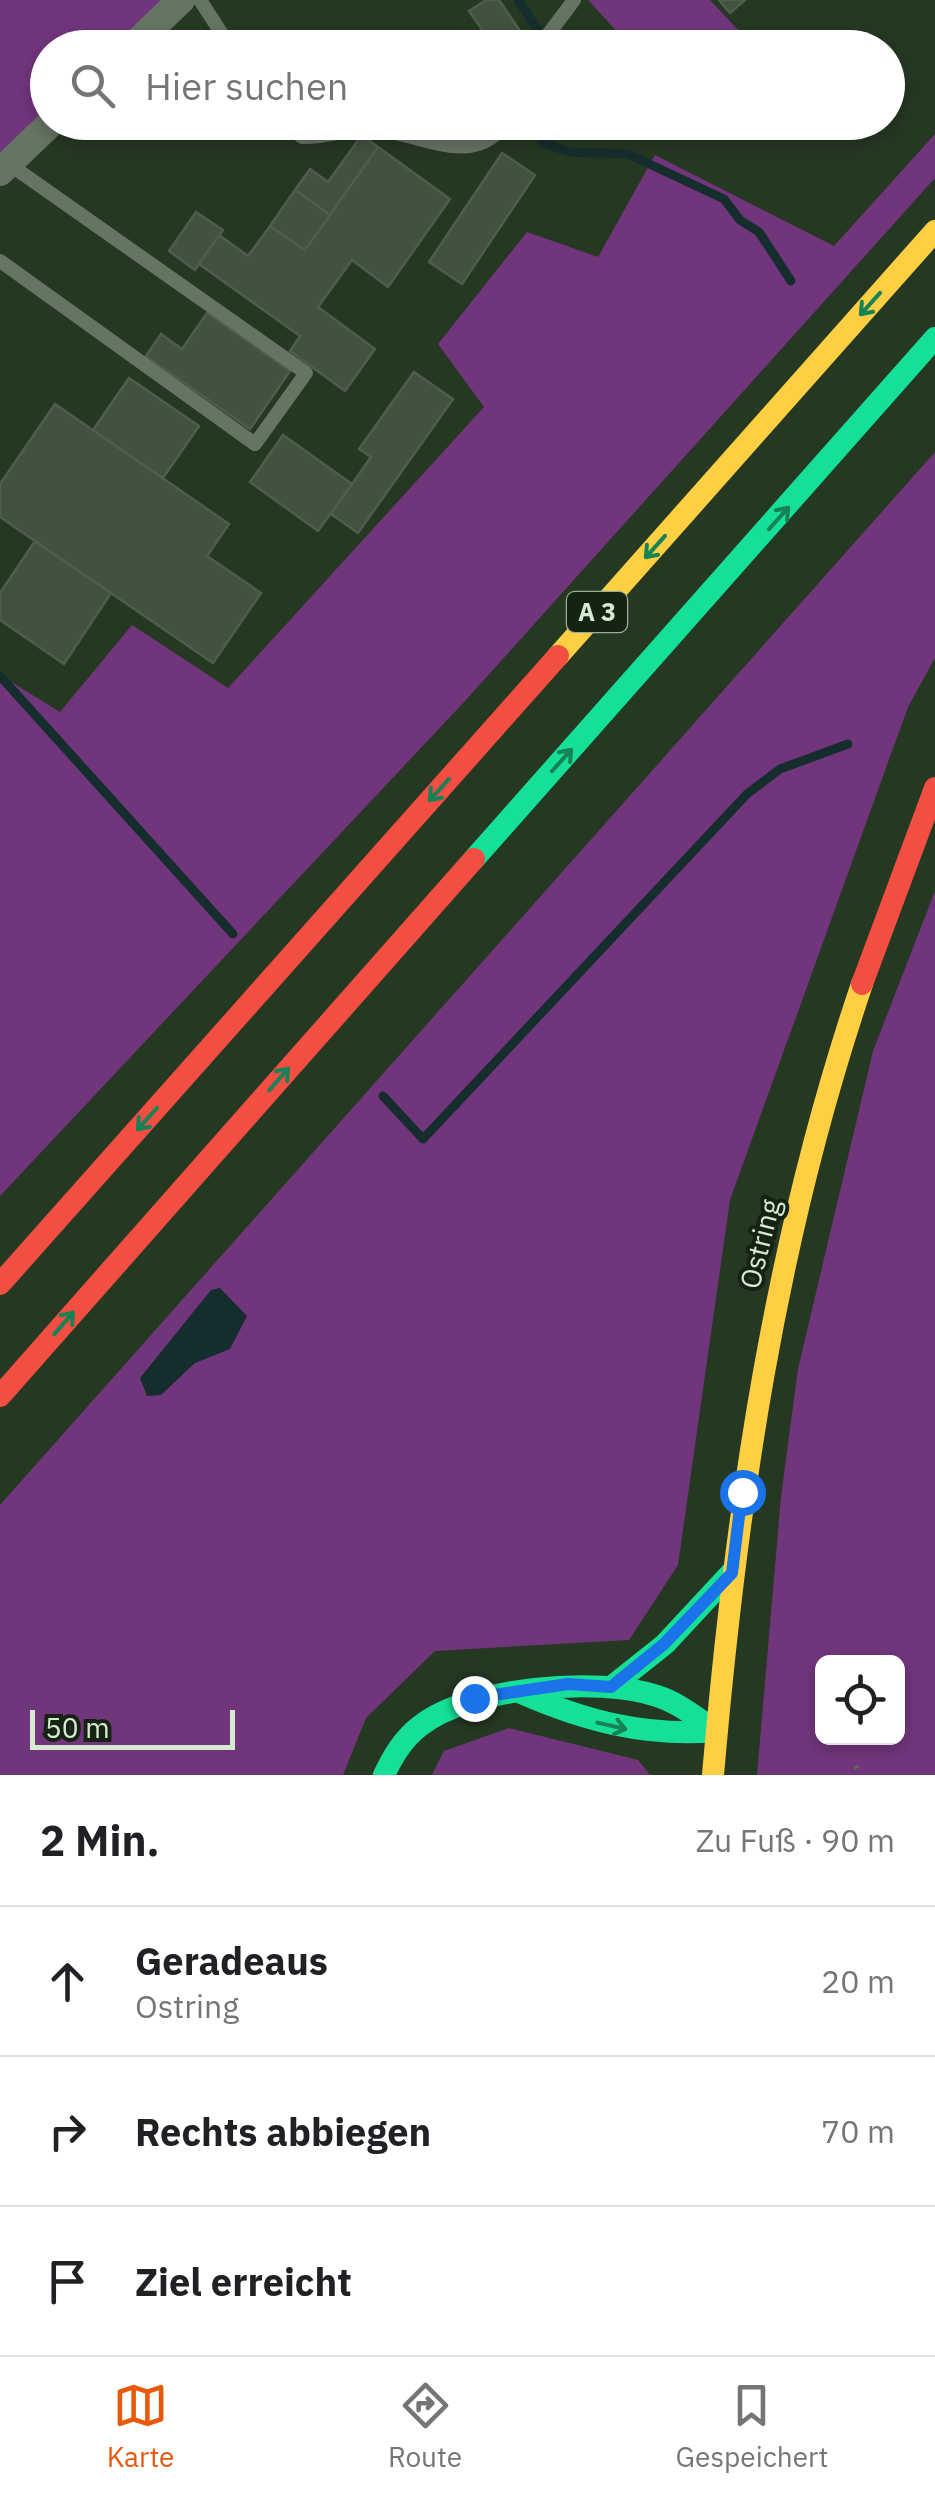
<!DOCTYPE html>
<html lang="de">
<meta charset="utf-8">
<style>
body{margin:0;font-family:"IBM Plex Sans",sans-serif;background:#f6f6f6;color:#202124}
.controls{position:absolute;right:30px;bottom:30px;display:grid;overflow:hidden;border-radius:15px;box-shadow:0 5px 15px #0003}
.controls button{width:90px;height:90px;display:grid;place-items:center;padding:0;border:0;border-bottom:2px solid #e0e0e0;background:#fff;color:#202124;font:50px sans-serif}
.scale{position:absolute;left:30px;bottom:25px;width:205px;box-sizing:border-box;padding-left:10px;border:5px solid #d5ead1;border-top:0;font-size:28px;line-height:35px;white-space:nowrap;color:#d5ead1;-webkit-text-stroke:8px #152412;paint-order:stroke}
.stop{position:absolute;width:30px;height:30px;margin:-22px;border:8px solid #1a73e8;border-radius:50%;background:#fff}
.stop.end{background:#1a73e8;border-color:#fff;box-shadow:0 2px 10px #0008}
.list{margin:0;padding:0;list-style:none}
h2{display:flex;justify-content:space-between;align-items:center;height:130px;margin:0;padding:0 40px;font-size:42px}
h2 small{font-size:32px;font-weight:400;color:#757577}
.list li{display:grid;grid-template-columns:65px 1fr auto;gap:30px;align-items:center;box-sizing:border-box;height:150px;padding:0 40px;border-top:2px solid #e0e0e0}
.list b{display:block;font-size:38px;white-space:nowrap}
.list p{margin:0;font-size:32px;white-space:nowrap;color:#757577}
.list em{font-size:32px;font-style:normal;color:#757577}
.icon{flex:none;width:55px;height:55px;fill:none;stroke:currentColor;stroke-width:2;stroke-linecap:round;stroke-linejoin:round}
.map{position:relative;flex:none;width:935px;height:1775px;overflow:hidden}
.search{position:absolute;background:#fff;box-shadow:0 5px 15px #0003;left:30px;right:30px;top:30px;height:110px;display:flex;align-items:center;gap:25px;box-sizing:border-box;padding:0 35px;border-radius:55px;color:#757577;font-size:38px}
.sheet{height:580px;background:#fff}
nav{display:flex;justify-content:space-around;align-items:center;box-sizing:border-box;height:140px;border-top:2px solid #e0e0e0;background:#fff;font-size:28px;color:#757577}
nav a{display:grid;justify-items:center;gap:5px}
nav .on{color:#ea580c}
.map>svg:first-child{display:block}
.green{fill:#71357c;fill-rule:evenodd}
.water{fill:#152e2d}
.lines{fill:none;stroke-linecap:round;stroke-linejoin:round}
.stream{stroke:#152e2d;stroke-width:9}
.building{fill:#41523f;stroke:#4f5e4c;stroke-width:2.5}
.path{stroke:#5e6d5c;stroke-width:5;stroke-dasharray:2.5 8;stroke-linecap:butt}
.lane{stroke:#667463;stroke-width:14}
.street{stroke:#667463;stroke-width:28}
.fast{stroke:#16e098;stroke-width:22}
.slow{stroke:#ffcf43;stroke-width:22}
.jam{stroke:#f24e42;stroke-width:22}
.oneway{stroke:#168255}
.route{stroke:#1a73e8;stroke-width:12}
.labels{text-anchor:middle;stroke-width:8;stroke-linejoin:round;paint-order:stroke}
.shield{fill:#152412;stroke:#9baf98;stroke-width:2.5}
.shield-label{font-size:25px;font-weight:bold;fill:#d5ead1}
.street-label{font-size:28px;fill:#d5ead1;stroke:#152412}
</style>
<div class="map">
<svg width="935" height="1775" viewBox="0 0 935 1775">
<rect width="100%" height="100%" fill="#253822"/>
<path class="green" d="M0,0H167L115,47L48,48L47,110L0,154Z
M588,0H710L754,47H631Z
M935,134V178L465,701L0,1196V675L60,712L132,625L228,688L484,407L438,344L527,232L598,257L655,155L834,246Z
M935,452V658L908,707L730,1200L678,1565L629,1640L435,1651L366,1718L343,1775H0V1505Z
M935,891V1775H757L781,1497L798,1369L873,1051ZM822,1662H898V1738H822Z
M509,1728L638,1760L650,1775H432L444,1751Z"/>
<path class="water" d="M220,1288L247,1316L230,1349L195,1363L161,1395L147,1396L140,1378L211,1290Z"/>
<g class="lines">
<path class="stream" d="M518,0L539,32
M549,46L550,48
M541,122L542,143L570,152L628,154L724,199L740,220L759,232L791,281
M0,676L233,934
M383,1096L423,1139L747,794L780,769L848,744"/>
</g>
<path class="building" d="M486,0H499L529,44L526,48H495L469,11Z
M719,0H745L730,13Z
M315,32L317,48H267L266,41Z
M450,34L471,48H442Z
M420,122H448L440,135Z
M362,135L378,147L330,215L295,190L310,169L328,182Z
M378,147L450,199L388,287L352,260L318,307L375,349L345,391L290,351L300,336L199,264L219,235L248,256L270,226L305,250Z
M502,153L535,175L462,284L429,262Z
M295,190L330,215L305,250L270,226Z
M196,212L223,230L195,270L169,251Z
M207,313L290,371L250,429L146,356L161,334L182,349Z
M414,372L453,399L358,533L331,514L371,457L359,449Z
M129,378L199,426L163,478L93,430Z
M55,404L229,524L207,556L261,593L213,663L0,517V484Z
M283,435L352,484L318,531L250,482Z
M35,541L111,593L64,664L0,620V593Z"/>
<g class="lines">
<path class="path" d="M856,1766L861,1775"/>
<path class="lane" d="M200,0L231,48
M538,48L574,0
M282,122L302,137C324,138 344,130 365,129C412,127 472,174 506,122
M0,261L255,444L306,373L9,164"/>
<path class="street" d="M131,48L181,0
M0,172L52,122"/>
<path class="fast" d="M474,859L935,338
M611,1687L665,1644L731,1573
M521,1693C585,1721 646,1737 716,1731
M384,1775C393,1756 403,1739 420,1726C469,1687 598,1676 657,1696C679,1703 697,1718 716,1731"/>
<path class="slow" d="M558,656L935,231
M713,1775C736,1507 775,1240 862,984"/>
<path class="jam" d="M862,984L935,788
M0,1284L558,656
M0,1396L474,859"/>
</g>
<defs><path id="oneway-shaft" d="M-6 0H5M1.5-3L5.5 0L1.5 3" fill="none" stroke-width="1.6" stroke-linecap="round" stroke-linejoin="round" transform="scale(2.5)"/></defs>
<g class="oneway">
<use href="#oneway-shaft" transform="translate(870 304) rotate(132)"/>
<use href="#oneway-shaft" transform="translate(779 518) rotate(-48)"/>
<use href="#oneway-shaft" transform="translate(655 547) rotate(132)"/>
<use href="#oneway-shaft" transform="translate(562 760) rotate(-48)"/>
<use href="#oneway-shaft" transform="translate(439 790) rotate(132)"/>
<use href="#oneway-shaft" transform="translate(279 1079) rotate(-49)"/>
<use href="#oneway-shaft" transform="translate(147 1119) rotate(132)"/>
<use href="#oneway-shaft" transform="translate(64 1323) rotate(-49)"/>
<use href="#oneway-shaft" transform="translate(612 1726) rotate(13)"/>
</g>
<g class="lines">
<path class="route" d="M474,1698L568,1684L611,1687L664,1644L732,1573L742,1492"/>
</g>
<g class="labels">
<rect class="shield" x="567" y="592" width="60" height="40" rx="8"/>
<g class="shield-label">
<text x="597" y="621">A 3</text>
</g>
<g class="street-label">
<text transform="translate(760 1244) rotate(-76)" y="10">Ostring</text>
</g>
</g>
</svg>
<div class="controls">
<button><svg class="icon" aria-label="locate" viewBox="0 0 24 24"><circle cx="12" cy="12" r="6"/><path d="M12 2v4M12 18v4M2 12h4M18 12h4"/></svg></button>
</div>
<div class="scale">50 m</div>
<div class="stop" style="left:742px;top:1492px"></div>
<div class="stop end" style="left:474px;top:1698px"></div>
<div class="search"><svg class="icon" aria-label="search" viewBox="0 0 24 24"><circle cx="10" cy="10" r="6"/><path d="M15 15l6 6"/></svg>Hier suchen</div>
</div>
<section class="sheet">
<h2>2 Min.<small>Zu Fuß · 90 m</small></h2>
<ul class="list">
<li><svg class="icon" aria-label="ahead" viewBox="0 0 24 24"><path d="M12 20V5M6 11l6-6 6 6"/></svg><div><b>Geradeaus</b><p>Ostring</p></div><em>20 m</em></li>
<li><svg class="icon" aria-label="right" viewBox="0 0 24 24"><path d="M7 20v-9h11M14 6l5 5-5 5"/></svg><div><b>Rechts abbiegen</b></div><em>70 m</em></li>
<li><svg class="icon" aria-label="arrive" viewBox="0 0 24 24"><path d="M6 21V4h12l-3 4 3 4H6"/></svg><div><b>Ziel erreicht</b></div></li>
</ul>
</section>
<nav>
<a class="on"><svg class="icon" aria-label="map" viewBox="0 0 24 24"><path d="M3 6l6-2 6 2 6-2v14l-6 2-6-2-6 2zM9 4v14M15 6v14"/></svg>Karte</a>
<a><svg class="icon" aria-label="directions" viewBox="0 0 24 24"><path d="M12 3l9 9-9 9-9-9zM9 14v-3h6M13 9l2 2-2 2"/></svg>Route</a>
<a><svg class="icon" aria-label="saved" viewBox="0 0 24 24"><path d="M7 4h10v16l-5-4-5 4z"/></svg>Gespeichert</a>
</nav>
